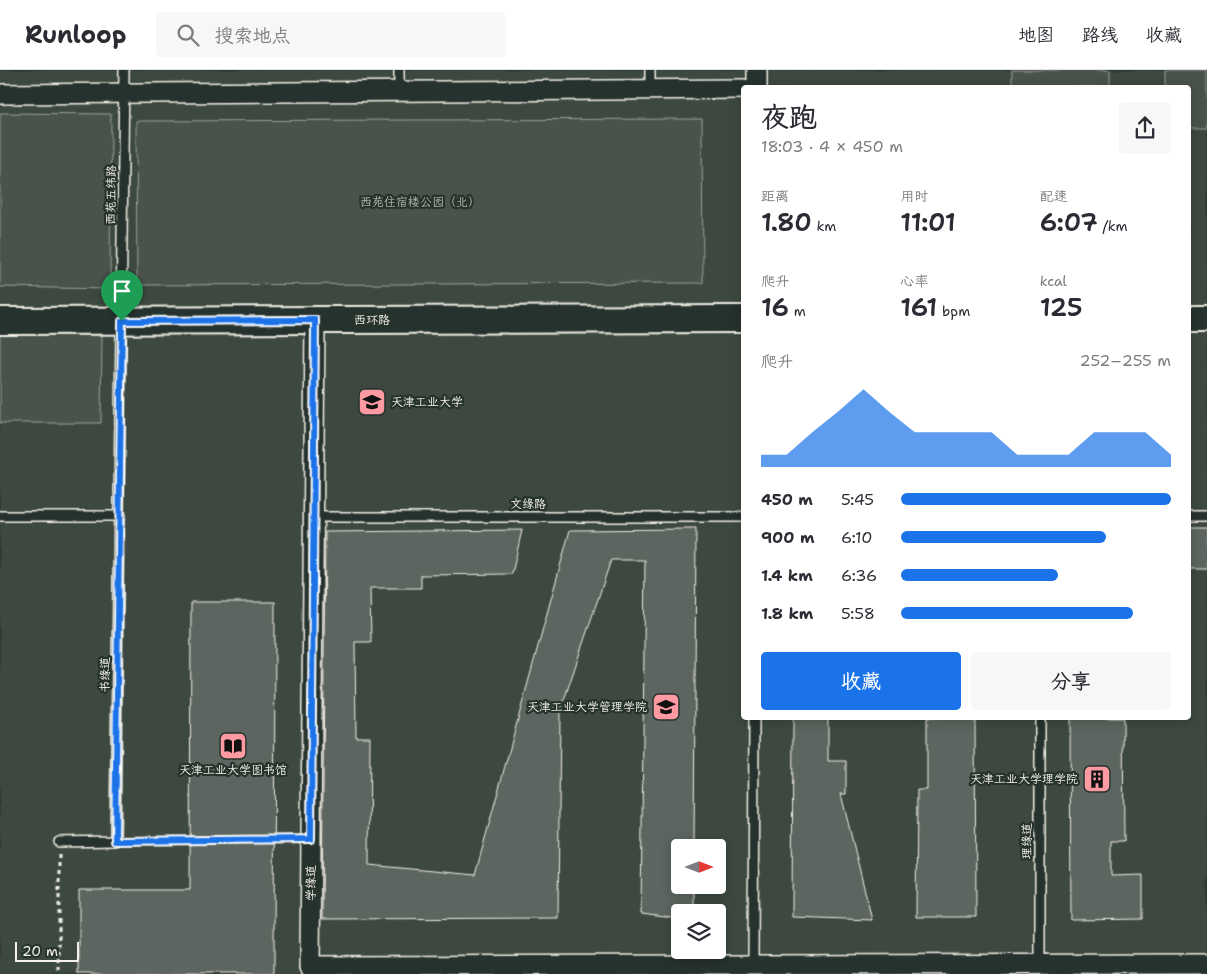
<!DOCTYPE html>
<html lang="zh">
<meta charset="utf-8">
<style>
body{margin:0;font-family:"Shantell Sans","LXGW WenKai TC",sans-serif;background:#f7f7f7;color:#2b2b33;height:100vh;display:flex;flex-direction:column;font-size:19px;white-space:nowrap}
*{box-sizing:border-box;margin:0}
p{font-size:16px;color:#7c7c81}
.icon{flex:none;width:28px;height:28px;fill:none;stroke:currentColor;stroke-width:2;stroke-linecap:round;stroke-linejoin:round}
.map{position:relative;flex:1;overflow:hidden}
.sheet{position:absolute;left:741px;top:15px;width:450px;height:635px;display:flex;flex-direction:column;background:#fff;border-radius:5px;box-shadow:0 2px 12px #0003}
.sheet>*{flex:none}
.needle{width:32px;rotate:90deg}
.fabs{position:absolute;left:671px;top:769px;display:grid;gap:10px}
.fabs a{display:grid;place-items:center;width:55px;height:55px;border-radius:5px;background:#fff;box-shadow:0 2px 12px #0003;font-size:25px}
.scale{position:absolute;left:15px;bottom:12px;width:64px;box-sizing:border-box;padding-left:5px;border:2px solid #f4f1e8;border-top:0;font-size:14px;line-height:18px;white-space:nowrap;color:#f4f1e8;-webkit-text-stroke:4px #26332d;paint-order:stroke}
.pin{position:absolute;display:grid;place-items:center;width:42px;height:42px;color:#fff;margin:-51px -21px;border-radius:50% 50% 50% 0;rotate:-45deg;box-shadow:0 0 5px #0007}
.pin .icon{rotate:45deg}
.round{display:grid;place-items:center;flex:none;width:52px;height:52px;border-radius:5px;background:#f7f7f7}
.overview{display:flex;align-items:center;justify-content:space-between;height:85px;padding:0 20px}
h1{font-size:28px;font-weight:600;line-height:38px}
.metrics{display:grid;grid-template-columns:repeat(3,1fr);gap:8px;height:85px;padding:5px 20px}
.metrics div{display:grid;align-content:center}
.metrics b{font-size:25px;font-weight:600}
.metrics small{font-size:14px;font-weight:400}
.metrics p{font-size:14px}
.chart{height:140px;padding:10px 20px}
.chart p{display:flex;justify-content:space-between}
.chart svg{width:100%;height:90px;margin-top:5px;fill:#1a73e8;opacity:.7}
.button{display:flex;gap:10px;margin-top:auto;padding:10px 20px}
.button a{flex:1;height:58px;border-radius:5px;background:#1a73e8;color:#fff;font-size:20px;font-weight:600;line-height:58px;text-align:center}
.button a+a{background:#f7f7f7;color:#2b2b33}
ul{padding:0 20px;list-style:none;font-size:16px}
li{display:grid;grid-template-columns:80px 60px 1fr;align-items:center;height:38px}
li i{height:12px;border-radius:6px;background:#1a73e8}
header{display:flex;align-items:center;gap:30px;box-sizing:border-box;height:70px;padding:0 25px;background:#fff;border-bottom:1px solid #e1e1e2}
header strong{font-size:24px}
nav{display:flex;gap:28px;margin-inline-start:auto;font-size:18px}
.search{width:350px;height:45px;background:#f7f7f7;display:flex;align-items:center;gap:12px;box-sizing:border-box;padding:0 18px;border-radius:5px;color:#7c7c81;font-size:19px}
.map>svg:first-child{display:block}
.built{fill:#3c4841;fill-rule:evenodd}
.green{fill:#48524c;stroke:#9ea29a}
.building{fill:#5c655e;stroke:#f4f1e8}
.lines{fill:none;stroke-linecap:round;stroke-linejoin:round}
.lane-casing{stroke:#f4f1e8;stroke-width:12}
.street-casing{stroke:#f4f1e8;stroke-width:22}
.secondary-casing{stroke:#f4f1e8;stroke-width:30}
.path{stroke:#f4f1e8;stroke-width:3;stroke-dasharray:4 4;stroke-linecap:butt}
.lane{stroke:#26332d;stroke-width:9}
.street{stroke:#26332d;stroke-width:19}
.secondary{stroke:#26332d;stroke-width:26}
.route-casing{stroke:#fff;stroke-width:10}
.route{stroke:#1a73e8;stroke-width:6}
.labels{text-anchor:middle;dominant-baseline:central;stroke-width:4.5;stroke-linejoin:round;paint-order:stroke}
.street-label{font-size:12px;fill:#f4f1e8;stroke:#26332d}
.park-label{font-size:12px;fill:#b8b9b1;stroke:#26332d}
.poi-label{font-size:12px;fill:#f4f1e8;stroke:#26332d;text-anchor:end}
</style>
<header>
<strong>Runloop</strong>
<div class="search"><svg class="icon" aria-label="search" viewBox="0 0 24 24"><circle cx="10" cy="10" r="6"/><path d="M15 15l6 6"/></svg>搜索地点</div>
<nav><a>地图</a><a>路线</a><a>收藏</a></nav>
</header>
<div class="map">
<svg width="1207" height="904" viewBox="0 0 1207 904">
<rect width="100%" height="100%" fill="#2e3b34"/>
<filter id="ink" filterUnits="userSpaceOnUse"><feTurbulence type="fractalNoise" baseFrequency=".02" numOctaves="2"/><feDisplacementMap in="SourceGraphic" scale="10" xChannelSelector="R" yChannelSelector="G"/><feConvolveMatrix kernelMatrix="1 2 1 2 8 2 1 2 1" color-interpolation-filters="sRGB"/></filter>
<g filter="url(#ink)">
<!-- built -->
<path class="built" d="M0,0H1207V904H0ZM744,18H1189V648H744ZM680,778H718V815H680ZM680,842H718V880H680Z"/>
<!-- green -->
<g class="green">
<rect x="1012" y="0" width="98" height="17"/>
<path d="M1165,0H1207V58H1189V18L1165,17Z"/>
<path d="M0,43L111,44L110,219L0,217Z"/>
<path d="M702,49L703,213L137,215L136,51Z"/>
<path d="M0,264L102,265L101,353H0Z"/>
</g>
<!-- building -->
<g class="building">
<rect x="1189" y="457" width="18" height="42"/>
<path d="M696,459L694,778H680V815H694V842H680V849L641,844L645,490H611L560,642L558,848L322,849L325,462L522,460L512,504L421,505V518H370L371,572H355L356,667H370L369,795L475,805L570,460Z"/>
<path d="M191,532H275L274,904H79V820H190Z"/>
<path d="M793,648H828V691H846V724H841L872,850L792,847Z"/>
<path d="M927,648H975L976,847H916L917,720H927Z"/>
<path d="M1070,648H1123L1124,771H1111V806L1143,805V849L1071,850Z"/>
</g>
<g class="lines">
<!-- lane casing -->
<g class="lane-casing">
<g id="lane">
<path d="M650,19V0"/>
<path d="M399,21V0"/>
<path d="M0,446H120"/>
<path d="M1189,446H1207"/>
<path d="M313,447H744"/>
<path d="M59,772L115,771L124,0"/>
<path d="M1040,894V648"/>
<path d="M753,896L754,648"/>
</g>
</g>
<!-- street casing -->
<g class="street-casing">
<g id="street">
<path d="M757,18V0"/>
<path d="M0,24L744,19"/>
<path d="M315,250L310,896L1207,894"/>
</g>
</g>
<!-- secondary casing -->
<g class="secondary-casing">
<g id="secondary">
<path d="M1189,249H1207"/>
<path d="M0,251L744,249"/>
</g>
</g>
<!-- path -->
<g class="path">
<path d="M128,771L292,769"/>
<path d="M59,785V904"/>
</g>
<!-- lane -->
<use href="#lane" class="lane"/>
<!-- street -->
<use href="#street" class="street"/>
<!-- secondary -->
<use href="#secondary" class="secondary"/>
</g>
</g>
<g class="lines" filter="url(#ink)">
<!-- route casing -->
<g class="route-casing">
<path id="route" d="M315,250L311,769L115,771L122,251Z"/>
</g>
<!-- route -->
<use href="#route" class="route"/>
</g>
<!-- icons -->
<defs>
<g id="university-square" transform="scale(1.4375)"><rect x="-9" y="-9" width="18" height="18" rx="4" fill="#ff9aa2" stroke="#26332d"/><path d="M0-5L7-2L0 1L-7-2ZM-4 1L0 2.5L4 1V4Q0 6-4 4Z" fill="#111"/></g>
<g id="library-square" transform="scale(1.4375)"><rect x="-9" y="-9" width="18" height="18" rx="4" fill="#ff9aa2" stroke="#26332d"/><path d="M-6-4Q-3-5.5-.7-3.5V5Q-3 3-6 4ZM6-4Q3-5.5 .7-3.5V5Q3 3 6 4Z" fill="#111"/></g>
<g id="building-square" transform="scale(1.4375)"><rect x="-9" y="-9" width="18" height="18" rx="4" fill="#ff9aa2" stroke="#26332d"/><path d="M-4-6H4V6H1V3H-1V6H-4ZM-2.5-4.3h1.7v1.8h-1.7ZM.8-4.3h1.7v1.8H.8ZM-2.5-1h1.7V.8h-1.7ZM.8-1h1.7V.8H.8Z" fill="#111"/></g>
</defs>
<g fill-rule="evenodd">
<use href="#university-square" x="372" y="332"/>
<use href="#university-square" x="666" y="637"/>
<use href="#library-square" x="233" y="676"/>
<use href="#building-square" x="1097" y="709"/>
</g>
<g class="labels">
<!-- street labels -->
<g class="street-label">
<text transform="translate(111 125) rotate(-89)">西苑五纬路</text>
<text x="372" y="250">西环路</text>
<text x="528" y="434">文缘路</text>
<text transform="translate(105 605) rotate(-89)">书缘道</text>
<text transform="translate(1027 771) rotate(-90)">理缘道</text>
<text transform="translate(311 813) rotate(-90)">学缘道</text>
</g>
<!-- park labels -->
<g class="park-label">
<text x="420" y="132">西苑住宿楼公园（北）</text>
</g>
<!-- poi labels -->
<g class="poi-label">
<text x="391" y="332" text-anchor="start">天津工业大学</text>
<text x="647" y="637">天津工业大学管理学院</text>
<text x="233" y="700" text-anchor="middle">天津工业大学图书馆</text>
<text x="1078" y="709">天津工业大学理学院</text>
</g>
</g>
</svg>
<div class="fabs">
<a><svg class="needle" viewBox="-14 -14 28 28"><path d="M0-13l5 13h-10z" fill="#e53935"/><path d="M0 13l5-13h-10z" fill="#7c7c81"/></svg></a>
<a><svg class="icon" aria-label="layers" viewBox="0 0 24 24"><path d="M12 4l9 5-9 5-9-5zM3 14l9 5 9-5"/></svg></a>
</div>
<div class="scale">20 m</div>
<div class="pin" style="left:122px;top:251px;background:#1e9e55"><svg class="icon" aria-label="arrive" viewBox="0 0 24 24"><path d="M6 21V4h12l-3 4 3 4H6"/></svg></div>
<section class="sheet">
<div class="overview"><div><h1>夜跑</h1><p>18:03 · 4 × 450 m</p></div><a class="round"><svg class="icon" aria-label="share" viewBox="0 0 24 24"><path d="M12 15V3M7 8l5-5 5 5M5 13v7h14v-7"/></svg></a></div>
<div class="metrics">
<div><p>距离</p><b>1.80<small> km</small></b></div>
<div><p>用时</p><b>11:01</b></div>
<div><p>配速</p><b>6:07<small> /km</small></b></div>
</div>
<div class="metrics">
<div><p>爬升</p><b>16<small> m</small></b></div>
<div><p>心率</p><b>161<small> bpm</small></b></div>
<div><p>kcal</p><b>125</b></div>
</div>
<div class="chart"><p><span>爬升</span>252–255 m</p>
<svg viewBox="0 0 160 44" preserveAspectRatio="none"><path d="M0 44V38L10 38L20 27L30 17L40 6L50 17L60 27L70 27L80 27L90 27L100 38L110 38L120 38L130 27L140 27L150 27L160 38V44z"/></svg>
</div>
<ul>
<li><b>450 m</b>5:45<i style="width:100%"></i></li>
<li><b>900 m</b>6:10<i style="width:76%"></i></li>
<li><b>1.4 km</b>6:36<i style="width:58%"></i></li>
<li><b>1.8 km</b>5:58<i style="width:86%"></i></li>
</ul>
<div class="button"><a>收藏</a><a>分享</a></div>
</section>
</div>
